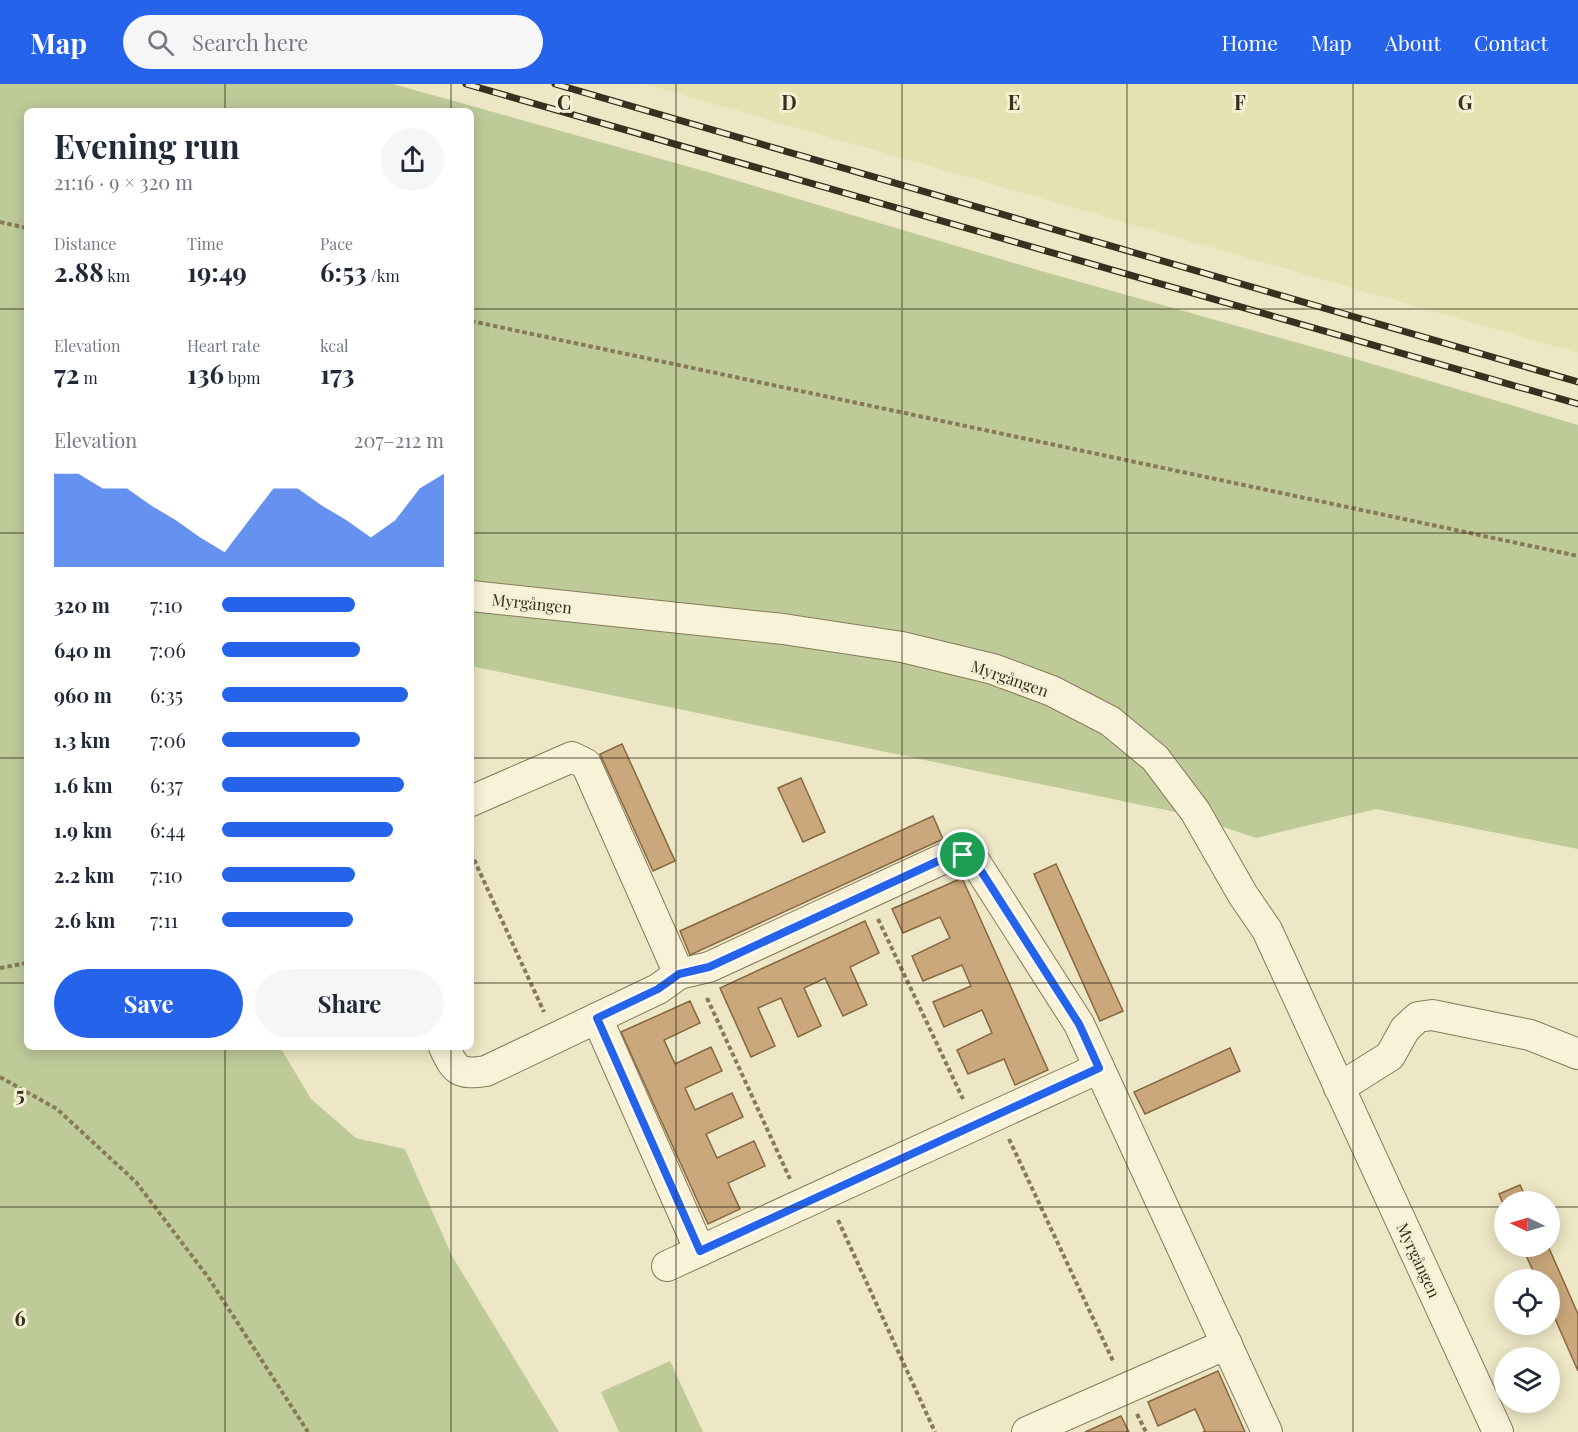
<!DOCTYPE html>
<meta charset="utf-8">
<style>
body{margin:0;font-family:"Playfair Display",serif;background:#f6f6f7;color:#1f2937;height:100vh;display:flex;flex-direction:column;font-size:22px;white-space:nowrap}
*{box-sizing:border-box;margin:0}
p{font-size:20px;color:#747a83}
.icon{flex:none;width:33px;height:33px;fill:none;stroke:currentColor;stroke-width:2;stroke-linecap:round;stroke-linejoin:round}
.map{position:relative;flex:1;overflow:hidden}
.sheet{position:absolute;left:24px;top:24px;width:450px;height:942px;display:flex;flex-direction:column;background:#fff;border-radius:9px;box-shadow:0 3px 15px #0003}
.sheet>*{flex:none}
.needle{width:39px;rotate:275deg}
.buttons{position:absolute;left:1494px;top:1107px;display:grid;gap:12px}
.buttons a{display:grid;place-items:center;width:66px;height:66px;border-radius:50%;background:#fff;box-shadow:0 3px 15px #0003;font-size:30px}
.pin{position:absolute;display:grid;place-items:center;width:51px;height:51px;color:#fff;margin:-26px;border:3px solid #fff;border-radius:50%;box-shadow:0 2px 6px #0007}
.round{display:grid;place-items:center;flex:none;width:63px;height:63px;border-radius:32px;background:#f6f6f7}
.overview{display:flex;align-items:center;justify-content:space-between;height:102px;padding:0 30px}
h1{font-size:33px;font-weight:700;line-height:45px}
.metrics{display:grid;grid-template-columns:repeat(3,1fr);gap:9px;height:102px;padding:6px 30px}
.metrics div{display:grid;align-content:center}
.metrics b{font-size:26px;font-weight:700}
.metrics small{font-size:16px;font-weight:400}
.metrics p{font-size:16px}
.chart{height:168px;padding:12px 30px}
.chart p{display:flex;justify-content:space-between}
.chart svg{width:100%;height:108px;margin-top:6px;fill:#2563eb;opacity:.7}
.cta{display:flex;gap:12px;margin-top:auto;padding:12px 30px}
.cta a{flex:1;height:69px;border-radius:36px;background:#2563eb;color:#fff;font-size:24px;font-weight:700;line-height:69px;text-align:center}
.cta a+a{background:#f6f6f7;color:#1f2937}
ul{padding:0 30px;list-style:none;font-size:20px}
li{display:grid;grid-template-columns:96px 72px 1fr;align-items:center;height:45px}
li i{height:15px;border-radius:8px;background:#2563eb}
header{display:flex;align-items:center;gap:36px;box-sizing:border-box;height:84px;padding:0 30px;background:#2563eb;color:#fff}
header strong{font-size:28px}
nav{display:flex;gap:33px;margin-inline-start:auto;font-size:21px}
.search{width:420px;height:54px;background:#f6f6f7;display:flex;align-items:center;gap:15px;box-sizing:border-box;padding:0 21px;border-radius:33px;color:#747a83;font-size:22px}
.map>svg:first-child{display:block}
.farmland{fill:#e3e2b2}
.green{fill:#becb99}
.building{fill:#cba87b;stroke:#866741;stroke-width:1.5}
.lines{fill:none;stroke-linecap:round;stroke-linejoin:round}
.minor-casing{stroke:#88795b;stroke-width:32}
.path{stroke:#88795b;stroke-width:4;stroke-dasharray:4.5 3;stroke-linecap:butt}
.minor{stroke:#f8f3d8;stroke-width:30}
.rail-casing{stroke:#382f1f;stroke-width:7}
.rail{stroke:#f5f0d4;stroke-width:4.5;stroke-dasharray:14;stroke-linecap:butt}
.route-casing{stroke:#fff;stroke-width:12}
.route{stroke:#2563eb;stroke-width:8}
.grid{fill:none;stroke:#382f1f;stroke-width:1.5;stroke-opacity:0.55}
.labels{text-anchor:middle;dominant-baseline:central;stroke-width:6;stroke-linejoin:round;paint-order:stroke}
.street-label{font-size:16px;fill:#382f1f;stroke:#f5f0d4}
.grid-label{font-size:20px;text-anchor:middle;font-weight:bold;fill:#382f1f;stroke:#f5f0d4;stroke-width:6;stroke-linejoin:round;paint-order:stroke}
</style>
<header>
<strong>Map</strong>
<div class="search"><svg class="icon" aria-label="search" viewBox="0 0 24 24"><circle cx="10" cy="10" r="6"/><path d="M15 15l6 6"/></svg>Search here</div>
<nav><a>Home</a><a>Map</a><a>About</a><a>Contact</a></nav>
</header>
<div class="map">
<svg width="1578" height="1348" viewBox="0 0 1578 1348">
<rect width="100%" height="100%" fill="#ede7c5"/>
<!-- farmland -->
<path class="farmland" d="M645,0H1578V269Z"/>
<!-- green -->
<g class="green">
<path d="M0,0H393L704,87L1041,187L1366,278L1578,341V765L1376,725L1256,754L1185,730L471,582V27H27V963H280L311,1015L356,1054L405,1065L452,1172L559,1348H0Z"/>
<path d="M670,1277L703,1348H619L601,1308Z"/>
</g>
<!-- building -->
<g class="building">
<path d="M622,660L675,777L653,787L600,670Z"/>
<path d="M801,694L825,748L803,758L778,704Z"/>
<path d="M933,732L943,755L690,871L680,847Z"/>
<path d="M1056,780L1123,927L1100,937L1034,790Z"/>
<path d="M962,794L1048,986L1015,1001L1004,975L968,990L957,966L992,949L982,926L944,943L933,918L971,902L962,881L923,897L912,872L950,854L940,833L903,849L892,825Z"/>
<path d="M865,837L879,869L850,883L867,921L843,932L825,894L804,904L821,942L798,953L781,914L758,924L775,962L751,973L720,904Z"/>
<path d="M690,917L700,939L664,956L675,980L711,963L722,987L685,1004L695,1026L732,1009L743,1033L706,1050L717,1074L754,1057L765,1082L728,1099L740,1125L708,1140L621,948Z"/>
<path d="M1230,964L1240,987L1145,1030L1134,1008Z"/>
<path d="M1520,1101L1528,1118H1504V1122L1499,1110Z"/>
<path d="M1522,1162H1548L1578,1230V1287L1550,1223V1196H1537Z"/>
<path d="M1218,1287L1245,1348H1203L1205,1347L1195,1325L1158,1342L1148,1318Z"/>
<path d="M1121,1332L1129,1348H1085Z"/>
</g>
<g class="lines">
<!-- minor casing -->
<g class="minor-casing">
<g id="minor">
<path d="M471,512L783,545L902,563L993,585L1052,607L1110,637L1155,674L1195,727L1243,811L1267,846L1498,1348"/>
<path d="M471,717L572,673L586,680L679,890L709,883L947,773L963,771L976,779L1079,940L1267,1348"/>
<path d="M597,934L700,1167"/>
<path d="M444,963C455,987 459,991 486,987L658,905L679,890"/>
<path d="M1339,1004L1390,972L1405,945L1418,933L1432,931L1530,951L1578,970"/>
<path d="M667,1182L1099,984"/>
<path d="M1027,1348L1227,1260"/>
</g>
</g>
<!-- path -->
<g class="path">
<path d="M0,138L27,144"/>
<path d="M471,237L1578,472"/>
<path d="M471,769L544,928"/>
<path d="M878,835L963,1015"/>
<path d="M0,884L27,879"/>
<path d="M707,914L790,1095"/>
<path d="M0,993L57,1025L136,1098L208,1193L308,1348"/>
<path d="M1009,1055L1114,1279"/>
<path d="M838,1136L935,1348"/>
<path d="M1137,1330L1146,1348"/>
</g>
<!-- minor -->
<use href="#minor" class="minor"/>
<!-- rail casing -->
<g class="rail-casing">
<g id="rail">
<path d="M466,0L1578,320"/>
<path d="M555,0L1578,298"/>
</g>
</g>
<!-- rail -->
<use href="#rail" class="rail"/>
</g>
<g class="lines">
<!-- route casing -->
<g class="route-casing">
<path id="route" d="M963,771L976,779L1079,940L1099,984L700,1167L597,934L658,905L679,890L709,883L947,773Z"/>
</g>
<!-- route -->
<use href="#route" class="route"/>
</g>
<!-- grid -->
<path class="grid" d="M225,0V27M451,0V27M676,0V1348M902,0V1348M1127,0V1348M1353,0V1348M0,225H27M471,225H1578M0,449H27M471,449H1578M0,674H27M471,674H1578M0,899H27M471,899H1578M225,963V1348M451,963V1348M0,1123H1504M1550,1123H1578"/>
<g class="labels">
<!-- street labels -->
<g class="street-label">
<text transform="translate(532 519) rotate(6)">Myrgången</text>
<text transform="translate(1010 594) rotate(19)">Myrgången</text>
<text transform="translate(1419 1176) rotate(65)">Myrgången</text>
</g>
</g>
<g class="grid-label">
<text x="564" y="26">C</text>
<text x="789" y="26">D</text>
<text x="1014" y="26">E</text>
<text x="1240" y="26">F</text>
<text x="1465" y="26">G</text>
<text x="20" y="1018">5</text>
<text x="20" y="1242">6</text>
</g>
</svg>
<div class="buttons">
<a><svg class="needle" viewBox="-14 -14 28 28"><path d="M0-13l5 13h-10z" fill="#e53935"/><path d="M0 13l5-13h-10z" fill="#747a83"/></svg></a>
<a><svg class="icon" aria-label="locate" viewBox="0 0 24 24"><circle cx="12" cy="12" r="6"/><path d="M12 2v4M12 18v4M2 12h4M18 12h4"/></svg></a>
<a><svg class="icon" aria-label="layers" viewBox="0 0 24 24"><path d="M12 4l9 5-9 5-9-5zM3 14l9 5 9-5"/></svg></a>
</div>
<div class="pin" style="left:963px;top:771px;background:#1e9e55"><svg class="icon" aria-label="arrive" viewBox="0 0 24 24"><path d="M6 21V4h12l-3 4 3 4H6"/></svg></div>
<section class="sheet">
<div class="overview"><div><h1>Evening run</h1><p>21:16 · 9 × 320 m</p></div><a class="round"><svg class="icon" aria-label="share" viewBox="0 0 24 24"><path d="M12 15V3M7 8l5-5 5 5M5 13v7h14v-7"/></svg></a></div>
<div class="metrics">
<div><p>Distance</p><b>2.88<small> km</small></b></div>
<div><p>Time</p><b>19:49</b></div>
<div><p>Pace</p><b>6:53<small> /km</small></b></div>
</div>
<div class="metrics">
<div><p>Elevation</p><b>72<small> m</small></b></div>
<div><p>Heart rate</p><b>136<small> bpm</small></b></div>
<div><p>kcal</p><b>173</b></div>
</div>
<div class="chart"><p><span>Elevation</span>207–212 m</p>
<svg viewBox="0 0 160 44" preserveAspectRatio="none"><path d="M0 44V6L10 6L20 12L30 12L40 19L50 25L60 32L70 38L80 25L90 12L100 12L110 19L120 25L130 32L140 25L150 12L160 6V44z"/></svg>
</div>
<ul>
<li><b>320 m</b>7:10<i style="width:60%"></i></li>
<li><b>640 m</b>7:06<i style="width:62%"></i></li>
<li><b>960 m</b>6:35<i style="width:84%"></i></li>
<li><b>1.3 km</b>7:06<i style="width:62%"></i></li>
<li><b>1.6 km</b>6:37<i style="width:82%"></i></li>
<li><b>1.9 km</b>6:44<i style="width:77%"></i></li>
<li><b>2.2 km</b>7:10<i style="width:60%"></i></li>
<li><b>2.6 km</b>7:11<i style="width:59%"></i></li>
</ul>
<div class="cta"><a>Save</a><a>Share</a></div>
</section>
</div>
